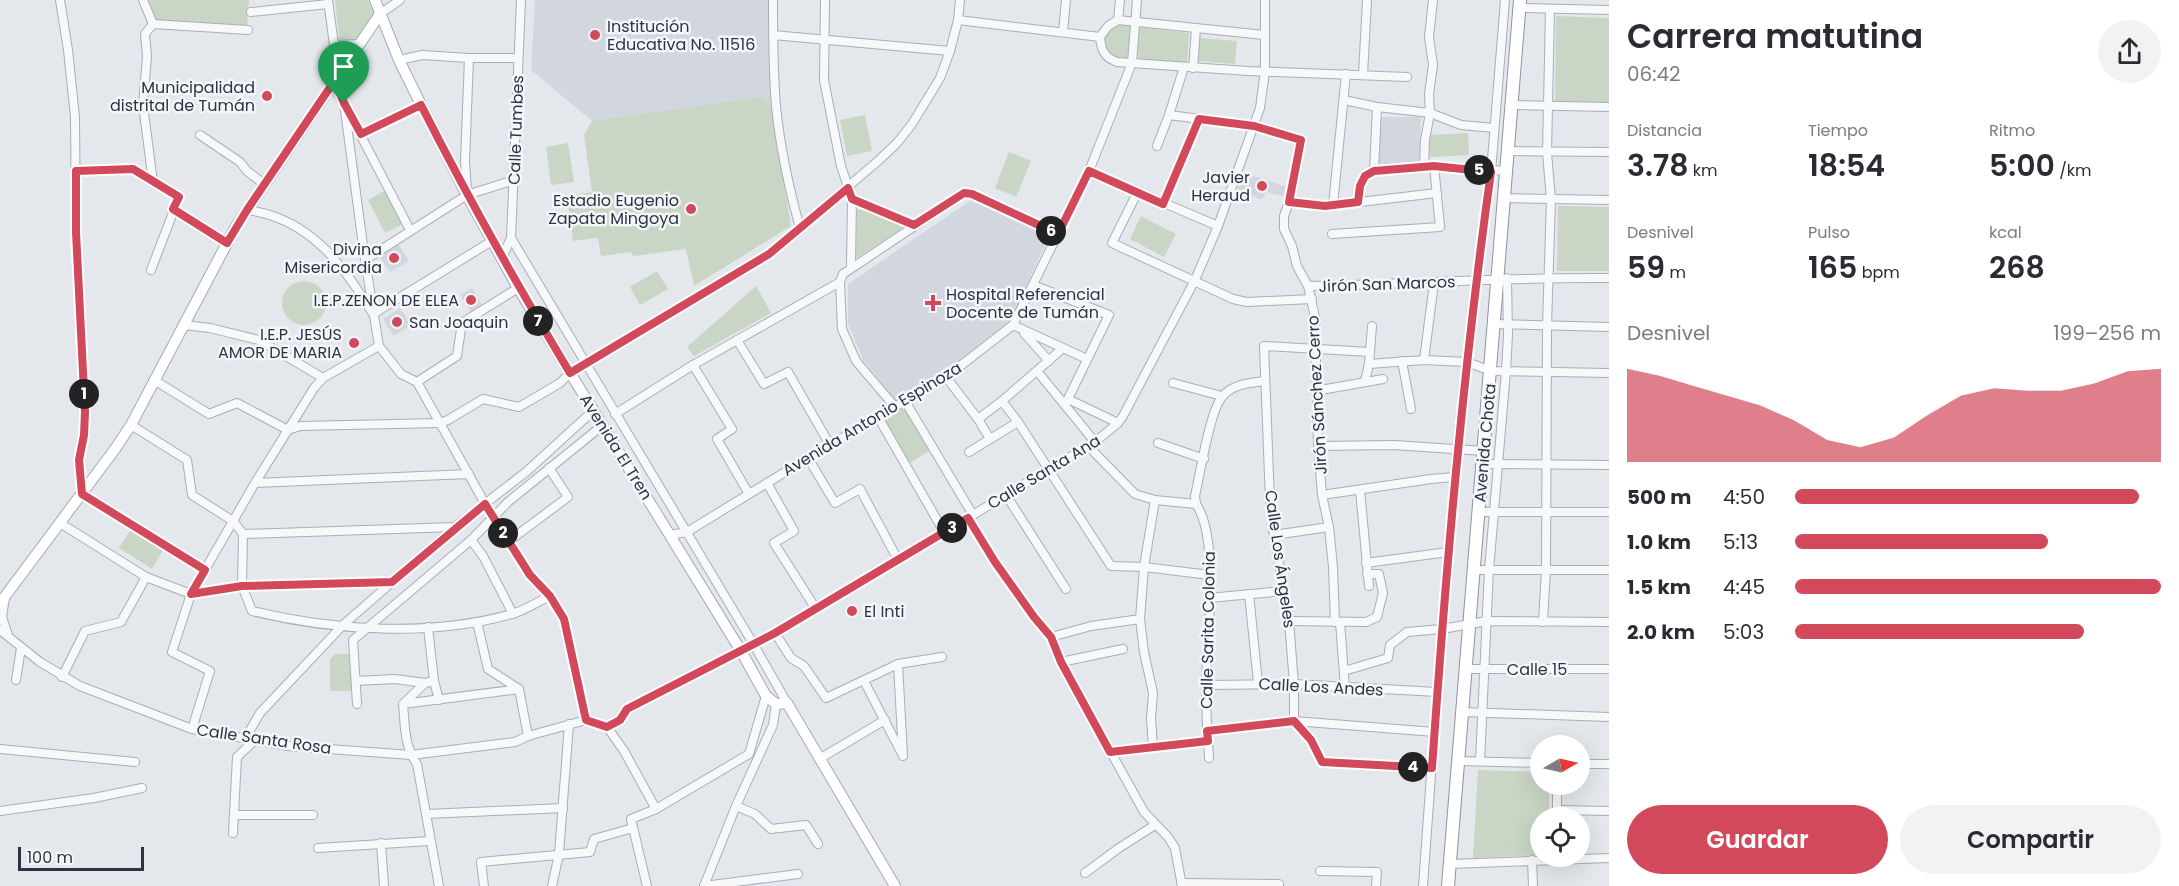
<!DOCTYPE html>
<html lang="es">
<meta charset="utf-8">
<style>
body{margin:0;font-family:Poppins,sans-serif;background:#f2f2f3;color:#2b2b33;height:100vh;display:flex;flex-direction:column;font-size:22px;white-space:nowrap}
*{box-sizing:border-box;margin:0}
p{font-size:20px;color:#7c7c81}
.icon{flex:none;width:33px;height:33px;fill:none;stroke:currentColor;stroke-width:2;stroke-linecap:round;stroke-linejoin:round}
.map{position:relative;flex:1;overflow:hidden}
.sheet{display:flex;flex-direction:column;background:#fff;width:570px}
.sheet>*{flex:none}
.needle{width:39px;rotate:81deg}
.tools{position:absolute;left:1530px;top:735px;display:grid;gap:12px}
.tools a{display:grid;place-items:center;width:60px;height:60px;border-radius:50%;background:#fff;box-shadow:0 6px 24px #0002;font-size:30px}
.scale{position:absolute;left:18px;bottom:15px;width:126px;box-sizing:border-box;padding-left:6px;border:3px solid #2b3445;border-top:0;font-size:16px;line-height:21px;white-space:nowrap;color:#2b3445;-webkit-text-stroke:4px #f4f6f9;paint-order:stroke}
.pin{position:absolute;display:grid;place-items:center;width:51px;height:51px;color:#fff;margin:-62px -26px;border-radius:50% 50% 50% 0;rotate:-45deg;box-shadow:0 0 6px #0007}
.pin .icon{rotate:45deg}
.km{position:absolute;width:30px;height:30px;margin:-15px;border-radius:50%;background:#222;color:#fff;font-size:16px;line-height:30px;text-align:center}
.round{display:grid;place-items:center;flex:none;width:63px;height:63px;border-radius:32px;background:#f2f2f3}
.overview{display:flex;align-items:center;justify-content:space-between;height:102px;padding:0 18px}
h1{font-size:33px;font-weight:600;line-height:45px}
.figures{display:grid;grid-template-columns:repeat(3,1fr);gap:9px;height:102px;padding:6px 18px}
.figures div{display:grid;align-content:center}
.figures b{font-size:30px;font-weight:600}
.figures small{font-size:16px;font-weight:400}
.figures p{font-size:16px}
.chart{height:168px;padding:12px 18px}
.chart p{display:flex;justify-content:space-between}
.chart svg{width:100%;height:108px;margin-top:6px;fill:#d1495b;opacity:.7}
.action{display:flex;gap:12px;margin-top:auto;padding:12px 18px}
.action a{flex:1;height:69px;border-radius:36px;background:#d1495b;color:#fff;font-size:24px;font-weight:600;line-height:69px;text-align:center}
.action a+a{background:#f2f2f3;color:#2b2b33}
ul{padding:0 18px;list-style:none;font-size:20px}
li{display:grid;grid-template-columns:96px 72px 1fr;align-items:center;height:45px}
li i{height:15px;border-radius:8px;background:#d1495b}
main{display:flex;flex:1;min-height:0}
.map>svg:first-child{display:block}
.built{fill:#d2d6de}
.green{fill:#c9d6c5}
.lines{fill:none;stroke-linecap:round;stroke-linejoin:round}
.minor-casing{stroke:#a9aeb7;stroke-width:10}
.major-casing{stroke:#a3abb8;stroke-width:12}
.highway-casing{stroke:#8b94a3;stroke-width:14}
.minor{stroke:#f7f8fa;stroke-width:8}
.major{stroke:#fff;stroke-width:10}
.highway{stroke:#fff;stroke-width:12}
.route-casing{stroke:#fff;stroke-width:12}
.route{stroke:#d1495b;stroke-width:8}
.poi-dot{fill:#d1495b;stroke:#f4f6f9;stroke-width:2}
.labels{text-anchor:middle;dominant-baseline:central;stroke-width:5;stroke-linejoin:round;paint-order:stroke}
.poi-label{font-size:16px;fill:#2b3445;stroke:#f4f6f9;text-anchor:end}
.street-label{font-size:16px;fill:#2b3445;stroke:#f4f6f9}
</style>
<main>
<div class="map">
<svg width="1609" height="886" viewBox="0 0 1609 886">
<rect width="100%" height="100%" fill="#e4e7ec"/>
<!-- built -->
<g class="built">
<path d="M535,0H769L772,107L760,97L592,121L531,70Z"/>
<path d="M1378,117H1421L1419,164L1378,167Z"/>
<path d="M1244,173L1287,187L1283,196L1266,192L1262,200L1238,189Z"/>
<path d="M971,200L1049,237L1009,322L951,368L895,400L863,360L848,323V284Z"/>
<path d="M398,244L409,261L390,272L379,256Z"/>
<path d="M472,288L482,305L471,312L460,295Z"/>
<path d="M400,308L411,325L394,336L383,319Z"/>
</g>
<!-- green -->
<g class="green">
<path d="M148,0H249L247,26L156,20Z"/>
<path d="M335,0H368L374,14L357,38L339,39Z"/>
<path d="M1556,16L1609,18V103L1555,102Z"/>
<path d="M1116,25L1130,26L1128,59L1116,58L1106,50C1103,37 1104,33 1116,25Z"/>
<path d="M1139,27L1189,33L1187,63L1137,60Z"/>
<path d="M1200,38L1237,41L1235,64L1198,61Z"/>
<path d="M760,97L772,107L791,226L694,286L686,249L633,256L631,252L601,256L598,238L573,241L567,196L592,192L584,135L592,121Z"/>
<path d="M865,115L872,151L847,156L840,120Z"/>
<path d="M1468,133L1469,155L1430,157L1429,135Z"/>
<path d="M568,143L574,182L551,185L546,147Z"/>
<path d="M1009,152L1031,161L1016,197L995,188Z"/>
<path d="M386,190L403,224L385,233L368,200Z"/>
<path d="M1558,206L1609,207V271H1557Z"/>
<path d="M862,208L904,227L857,258L856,256L857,210Z"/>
<path d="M1141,216L1176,234L1164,257L1130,239Z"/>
<path d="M657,271L668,289L640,305L630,287Z"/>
<circle cx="304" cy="303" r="22"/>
<path d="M756,286L771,313L694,356L687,347Z"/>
<path d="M903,406L929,451L910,463L882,417Z"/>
<path d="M131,529L163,550L152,569L119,548Z"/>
<path d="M335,654H351V691H330V659Z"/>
<path d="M1478,770L1540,772V784L1549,785V817L1540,818V855L1473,858Z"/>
</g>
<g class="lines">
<!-- minor casing -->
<g class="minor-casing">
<g id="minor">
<path d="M60,0L68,50L75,117L76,232L85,412L84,435L79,460L82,494L205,570"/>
<path d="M143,0L153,24"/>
<path d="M328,0L334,45L359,44"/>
<path d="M773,0C773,35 773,71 776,106C780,147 789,188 800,228"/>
<path d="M825,0L824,80L841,166L852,199L851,267"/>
<path d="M1519,8L1609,10"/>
<path d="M251,12L328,4"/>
<path d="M380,14L400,0"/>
<path d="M958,20L1100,37L1108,26L1118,20L1264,35"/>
<path d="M1118,20L1120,0"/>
<path d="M153,24L248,30"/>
<path d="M1063,32L1066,0"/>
<path d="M773,35L950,51"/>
<path d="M1100,37C1101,50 1104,57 1117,62L1248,71L1407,77"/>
<path d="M399,60L422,55L469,58H518"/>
<path d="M1193,68L1196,29"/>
<path d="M1363,75L1367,0"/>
<path d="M335,80L344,103L365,260L379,346L401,374L417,382L493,518L530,575L550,596L564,619L586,720"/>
<path d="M1344,100L1377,107L1430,113L1461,125L1494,128"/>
<path d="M1512,105L1609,107"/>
<path d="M347,109L410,230"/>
<path d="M1169,115L1254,126L1301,140L1289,202L1284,216V229L1292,246L1297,266L1308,286L1315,317L1318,446L1322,495L1329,527L1333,567L1335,622"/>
<path d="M361,134L421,105"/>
<path d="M200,135L240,162L247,171L264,184"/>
<path d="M1157,146L1169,115L1184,67"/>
<path d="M1507,151L1609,152"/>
<path d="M1424,166L1425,140L1430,113L1429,94L1433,65L1429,37L1433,0"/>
<path d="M76,171L133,169L179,197L151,270"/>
<path d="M1089,171L1218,226"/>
<path d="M1374,171L1377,107"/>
<path d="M153,182L143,105L147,56L145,34L153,24"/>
<path d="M467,192L465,161L469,58"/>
<path d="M1137,193L1112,243L1233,299L1247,302L1312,299"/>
<path d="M1503,198L1609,200"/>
<path d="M852,199L914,225"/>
<path d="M1289,202L1325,206L1437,193"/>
<path d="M1358,202C1360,188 1360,178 1374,171L1434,166L1505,171"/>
<path d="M1163,204L1199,119"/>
<path d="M1333,205L1346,74"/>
<path d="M173,209L227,243"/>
<path d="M247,210C309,218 343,264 373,314L492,241"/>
<path d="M1332,234L1440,227L1434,166"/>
<path d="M511,238L754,645L787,703"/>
<path d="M502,258L511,238L521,0"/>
<path d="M365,260L467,195L514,180"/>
<path d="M1033,285L1109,315L1065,405"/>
<path d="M1308,286C1409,284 1509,277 1609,278"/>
<path d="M1494,324L1609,327"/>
<path d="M183,325L210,328L259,340L323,378"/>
<path d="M1013,325L1087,359"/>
<path d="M1024,333L1049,361"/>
<path d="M737,340L764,384L788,372L830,445"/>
<path d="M1370,352L1264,346L1270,501L1274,535L1289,621L1294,684V721L1311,739L1322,762L1432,768"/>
<path d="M1424,360L1434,283"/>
<path d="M1402,361L1411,409"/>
<path d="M1369,364L1424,360L1467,362L1491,371L1609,373"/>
<path d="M693,365L732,429L717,439L749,494"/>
<path d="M1037,371L1095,442"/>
<path d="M946,377L978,419L990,439"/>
<path d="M154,380L209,414L237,403L288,430L300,426L440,423L448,420L483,399L519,407L560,383L570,373L586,363L769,254L878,161L897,143L912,124L940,78L950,51L958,20L960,0"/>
<path d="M1365,381L1369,364L1372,326"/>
<path d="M417,382L457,356L462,323L518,288"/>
<path d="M1173,383L1222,396"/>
<path d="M1315,391L1383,379"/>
<path d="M1068,399L1118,423"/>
<path d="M905,401L973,515"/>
<path d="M1002,401L1018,422L1111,566L1144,567L1210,575"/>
<path d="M895,407L856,361L842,329L840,282L843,274L964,193L972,194L1058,234"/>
<path d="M615,414L693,365L840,282"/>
<path d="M878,417L944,532"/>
<path d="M978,419L1002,401L1063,348"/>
<path d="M131,425L187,460L192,495L233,521L243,534L455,527"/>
<path d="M1158,443L1204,459"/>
<path d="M1088,446L1135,494L1155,500L1196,504"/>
<path d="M1318,446L1394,445L1484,451"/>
<path d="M969,452L1018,422"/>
<path d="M808,458L835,503L860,489L898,560"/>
<path d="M1482,464L1609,465"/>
<path d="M255,483L469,474"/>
<path d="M767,483L794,531L774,543L816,609"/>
<path d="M1360,490L1369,586"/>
<path d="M1006,495L1066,589"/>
<path d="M1322,495L1431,479L1454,477"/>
<path d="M1196,504C1220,538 1207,640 1206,683C1206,708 1207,733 1209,758"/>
<path d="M1196,504L1195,496C1200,474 1210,411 1222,397C1232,384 1250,383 1265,381"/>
<path d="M1479,512H1609"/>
<path d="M968,518L995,562L1034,617L1051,637L1061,662L1144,812L1168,837L1175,848L1182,886"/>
<path d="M60,523L146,577L191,594L242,586L392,582"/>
<path d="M243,534L242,586L252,611C334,631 430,637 512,614C526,610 537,602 550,596"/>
<path d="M670,535L687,532L808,458L946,377L1013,325L1089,171L1132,63L1137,0"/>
<path d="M1274,535L1329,527"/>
<path d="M471,540L483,556L513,614"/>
<path d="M509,541L568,497L549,468"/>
<path d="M1366,563L1448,552"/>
<path d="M1475,570H1609"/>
<path d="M1249,594L1258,683"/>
<path d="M5,598L2,617L8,635"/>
<path d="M1209,598L1284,591"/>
<path d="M1289,621L1366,622L1377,617L1383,593L1379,574H1367"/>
<path d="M477,622L488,669L519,689L528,736"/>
<path d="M1340,622L1345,688"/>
<path d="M1543,622L1546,570L1547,326L1551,199L1547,153L1550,9"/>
<path d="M428,627L434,681L439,700"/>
<path d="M0,630L40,662L80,686L192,729L288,746L411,755L515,742L528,736L586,720L607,727L624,751L656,809"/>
<path d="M775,633L791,658L804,666L826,698L898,664L942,657"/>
<path d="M1051,637L1091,626L1140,619"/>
<path d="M1061,662L1123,649"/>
<path d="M898,664L903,756"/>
<path d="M1466,669H1609"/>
<path d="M1344,671L1388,658L1390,645L1407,632L1442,629L1487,621L1609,622"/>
<path d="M62,677L85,631L121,622L146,577"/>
<path d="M16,680L21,648"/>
<path d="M356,681L395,679L425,683"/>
<path d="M434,681L425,683L403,704C405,725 404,746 417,764L439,886"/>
<path d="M864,681L901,752"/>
<path d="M1206,685L1294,684L1437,692"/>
<path d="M357,704L353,640L471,540L508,502L603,425"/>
<path d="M403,704L519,689"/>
<path d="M1463,712L1609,717"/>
<path d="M607,727L620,720L627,709L775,633L1095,442L1118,423L1123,416L1195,280L1218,226L1260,108L1265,71V0"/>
<path d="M192,729L210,671L172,652L191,594L255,483L314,388L323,378L379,346"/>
<path d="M1207,731L1294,721L1435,732"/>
<path d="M245,739L260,713L343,625L455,527L526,472L593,411"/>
<path d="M1153,747L1151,718L1153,693L1144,652L1140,619L1144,567L1155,500"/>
<path d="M0,749L135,762"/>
<path d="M1110,752L1208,741"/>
<path d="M819,759L885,720"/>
<path d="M1458,761L1540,763"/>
<path d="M1480,761L1489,570L1506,371L1508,335L1507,278"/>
<path d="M1580,764H1609"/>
<path d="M736,806L755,814L771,829L806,825L818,844"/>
<path d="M1557,810L1609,811"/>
<path d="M0,811L94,798L142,788"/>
<path d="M427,814L563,808"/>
<path d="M234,815H313"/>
<path d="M1557,818V784"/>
<path d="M233,833L237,757L255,740"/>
<path d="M381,843L384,886"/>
<path d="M318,848L430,841"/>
<path d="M1532,860L1533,886"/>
<path d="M1450,864L1609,858"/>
<path d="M1320,871L1377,872L1376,886"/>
<path d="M1085,873L1119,848L1155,825"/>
<path d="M1182,883L1279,884V886"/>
<path d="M484,886L481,862L590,852L594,839L633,828"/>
<path d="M552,886L559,854L569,724"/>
<path d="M647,886L631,819L656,809L749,754L766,696"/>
<path d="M704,886L736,806L773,725L776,704"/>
<path d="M704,886L798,874"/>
<path d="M1423,886L1437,692L1457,449L1476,281L1491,172L1505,0"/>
</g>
</g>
<!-- major casing -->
<g class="major-casing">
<g id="major">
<path d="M375,0L399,60L421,105L467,195L518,288L741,651L766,696L776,704L787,703L895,886"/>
<path d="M0,603L115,449L131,425L235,228L380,14"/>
</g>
</g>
<!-- highway casing -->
<g class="highway-casing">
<path id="highway" d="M1448,886L1520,0"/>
</g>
<!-- minor -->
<use href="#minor" class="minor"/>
<!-- major -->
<use href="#major" class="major"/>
<!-- highway -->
<use href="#highway" class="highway"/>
</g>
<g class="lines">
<!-- route casing -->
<g class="route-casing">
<path id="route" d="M335,80L344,103L361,134L421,105C467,196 517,285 570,373L769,254L848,188L852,199L914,225L964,193L972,194L1058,234L1089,171L1163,204L1199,119L1254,126L1301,140L1289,202L1325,206L1358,202L1360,186L1365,176L1374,171L1434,166L1491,172C1463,370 1446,568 1432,768L1322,762L1311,740L1294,721L1207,731L1208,741L1110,752L1061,662L1051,637L1034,617L995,562L968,518L775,633L627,709L620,720L607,727L586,720L564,619L550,596L530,575L485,504L392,582L242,586L191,594L205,570L82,494L79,460L84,435L85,412L76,232V171L133,169L179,197L173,209L227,243L247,210Z"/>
</g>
<!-- route -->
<use href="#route" class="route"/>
</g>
<!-- markers -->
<g class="poi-dot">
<circle cx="595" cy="35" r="6"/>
<circle cx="267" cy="96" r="6"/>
<circle cx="1262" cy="186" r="6"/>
<circle cx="691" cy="209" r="6"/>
<circle cx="394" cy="258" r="6"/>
<circle cx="471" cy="300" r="6"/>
<path d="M930 294h6v6h6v6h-6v6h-6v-6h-6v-6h6z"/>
<circle cx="397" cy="322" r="6"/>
<circle cx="354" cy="343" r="6"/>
<circle cx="852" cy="611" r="6"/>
</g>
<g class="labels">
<!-- poi labels -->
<g class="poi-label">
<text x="607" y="26" text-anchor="start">Institución<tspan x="607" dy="18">Educativa No. 11516</tspan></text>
<text x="255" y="87">Municipalidad<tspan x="255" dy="18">distrital de Tumán</tspan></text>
<text x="1250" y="177">Javier<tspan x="1250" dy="18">Heraud</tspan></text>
<text x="679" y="200">Estadio Eugenio<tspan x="679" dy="18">Zapata Mingoya</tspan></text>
<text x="382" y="249">Divina<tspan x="382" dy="18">Misericordia</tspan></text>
<text x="946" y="294" text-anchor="start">Hospital Referencial<tspan x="946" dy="18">Docente de Tumán</tspan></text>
<text x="459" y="300">I.E.P.ZENON DE ELEA</text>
<text x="409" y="322" text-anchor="start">San Joaquin</text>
<text x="342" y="334">I.E.P. JESÚS<tspan x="342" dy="18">AMOR DE MARIA</tspan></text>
<text x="864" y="611" text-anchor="start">El Inti</text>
</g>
<!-- street labels -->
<g class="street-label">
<text transform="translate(516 130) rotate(-88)">Calle Tumbes</text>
<text transform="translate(1387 284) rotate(-2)">Jirón San Marcos</text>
<text transform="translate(1317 395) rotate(-93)">Jirón Sánchez Cerro</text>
<text transform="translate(872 419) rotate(-31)">Avenida Antonio Espinoza</text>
<text transform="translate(1485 443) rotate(-85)">Avenida Chota</text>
<text transform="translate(616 447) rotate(58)">Avenida El Tren</text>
<text transform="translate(1044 472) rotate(-31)">Calle Santa Ana</text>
<text transform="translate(1280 559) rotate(82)">Calle Los Ángeles</text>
<text transform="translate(1208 630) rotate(-89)">Calle Sarita Colonia</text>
<text x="1537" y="669">Calle 15</text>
<text transform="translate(1321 687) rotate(3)">Calle Los Andes</text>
<text transform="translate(264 739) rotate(8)">Calle Santa Rosa</text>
</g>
</g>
</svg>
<div class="tools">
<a><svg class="needle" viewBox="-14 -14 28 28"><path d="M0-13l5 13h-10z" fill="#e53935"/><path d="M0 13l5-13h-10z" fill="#7c7c81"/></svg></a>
<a><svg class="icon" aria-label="locate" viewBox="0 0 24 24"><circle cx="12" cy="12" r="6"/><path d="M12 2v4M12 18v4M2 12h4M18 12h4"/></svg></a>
</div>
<div class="scale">100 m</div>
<div class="pin" style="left:344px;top:103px;background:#1e9e55"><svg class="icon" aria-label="arrive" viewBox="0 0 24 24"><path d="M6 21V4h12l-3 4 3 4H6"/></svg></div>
<b class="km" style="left:84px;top:394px">1</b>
<b class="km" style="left:503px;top:533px">2</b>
<b class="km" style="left:952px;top:528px">3</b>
<b class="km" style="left:1413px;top:767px">4</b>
<b class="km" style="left:1479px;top:170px">5</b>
<b class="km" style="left:1051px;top:231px">6</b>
<b class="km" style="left:538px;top:321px">7</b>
</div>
<section class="sheet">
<div class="overview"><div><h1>Carrera matutina</h1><p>06:42</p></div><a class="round"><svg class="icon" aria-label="share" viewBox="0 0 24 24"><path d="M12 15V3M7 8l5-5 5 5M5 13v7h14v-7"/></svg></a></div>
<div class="figures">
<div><p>Distancia</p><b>3.78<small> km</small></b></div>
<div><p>Tiempo</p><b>18:54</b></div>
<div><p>Ritmo</p><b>5:00<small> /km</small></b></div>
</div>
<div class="figures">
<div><p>Desnivel</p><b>59<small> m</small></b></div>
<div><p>Pulso</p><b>165<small> bpm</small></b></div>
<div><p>kcal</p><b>268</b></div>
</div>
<div class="chart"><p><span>Desnivel</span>199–256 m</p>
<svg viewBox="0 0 160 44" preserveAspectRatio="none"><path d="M0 44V6L10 9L20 13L30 17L40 21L50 27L60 35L70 38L80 34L90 25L100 17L110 14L120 15L130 15L140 12L150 7L160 6V44z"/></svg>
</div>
<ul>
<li><b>500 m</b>4:50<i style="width:94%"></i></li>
<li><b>1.0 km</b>5:13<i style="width:69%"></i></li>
<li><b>1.5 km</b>4:45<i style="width:100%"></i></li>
<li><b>2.0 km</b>5:03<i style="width:79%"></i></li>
</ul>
<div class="action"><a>Guardar</a><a>Compartir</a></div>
</section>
</main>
